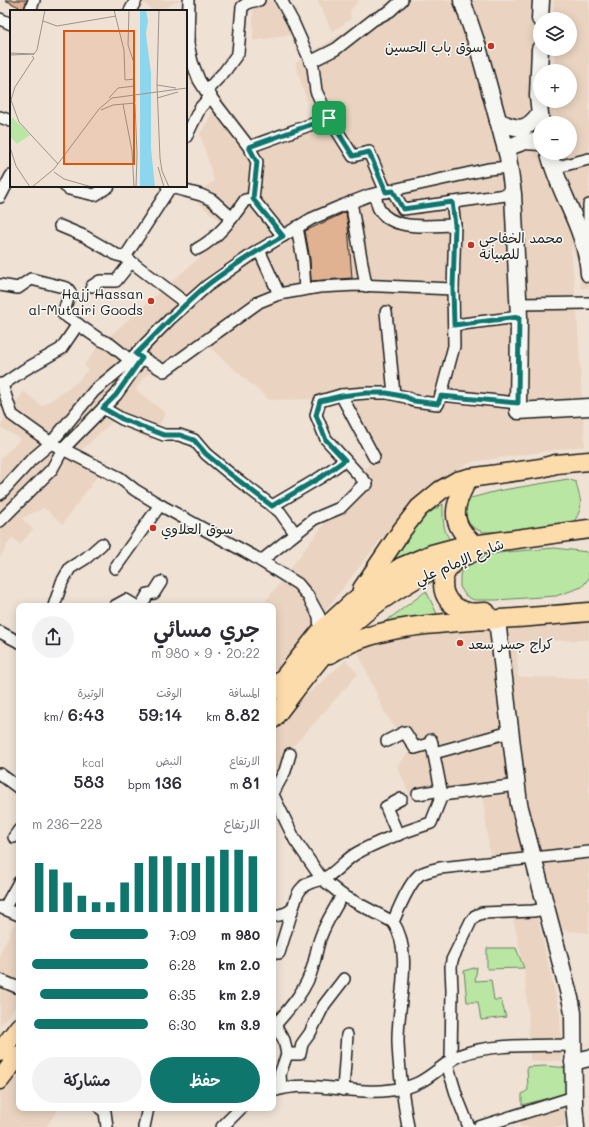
<!DOCTYPE html>
<html lang="ar">
<meta charset="utf-8">
<style>
body{margin:0;font-family:Mali,"Playpen Sans Arabic",sans-serif;background:#f2f2f3;color:#2b2b33;direction:rtl;height:100vh;display:flex;flex-direction:column;font-size:15px;white-space:nowrap}
*{box-sizing:border-box;margin:0}
p{font-size:13px;color:#7c7c81}
.icon{flex:none;width:22px;height:22px;fill:none;stroke:currentColor;stroke-width:2;stroke-linecap:round;stroke-linejoin:round}
.map{position:relative;flex:1;overflow:hidden;direction:ltr}
.details{position:absolute;left:16px;top:603px;width:260px;height:508px;display:flex;flex-direction:column;background:#fff;border-radius:8px;box-shadow:0 2px 10px #0003;direction:rtl}
.details>*{flex:none}
.controls{position:absolute;left:533px;top:12px;display:grid;gap:8px}
.controls a{display:grid;place-items:center;width:44px;height:44px;border-radius:50%;background:#fff;box-shadow:0 2px 10px #0003;font-size:20px}
.pin{position:absolute;display:grid;place-items:center;width:34px;height:34px;color:#fff;margin:-17px;border-radius:8px;box-shadow:0 2px 6px #0006}
.round{display:grid;place-items:center;flex:none;width:42px;height:42px;border-radius:21px;background:#f2f2f3}
.headline{display:flex;align-items:center;justify-content:space-between;height:68px;padding:0 16px}
h1{font-size:22px;font-weight:600;line-height:30px}
.figures{display:grid;grid-template-columns:repeat(3,1fr);gap:6px;height:68px;padding:4px 16px}
.figures div{display:grid;align-content:center}
.figures b{font-size:17px;font-weight:600}
.figures small{font-size:11px;font-weight:400}
.figures p{font-size:11px}
.chart{height:112px;padding:8px 16px}
.chart p{display:flex;justify-content:space-between}
.chart svg{width:100%;height:72px;margin-top:4px;stroke:#0f766e;stroke-width:6}
.primary-button{display:flex;gap:8px;margin-top:auto;padding:8px 16px}
.primary-button a{flex:1;height:46px;border-radius:24px;background:#0f766e;color:#fff;font-size:16px;font-weight:600;line-height:46px;text-align:center}
.primary-button a+a{background:#f2f2f3;color:#2b2b33}
ul{padding:0 16px;list-style:none;font-size:13px}
li{display:grid;grid-template-columns:64px 48px 1fr;align-items:center;height:30px}
li i{height:10px;border-radius:5px;background:#0f766e}
.map>svg:first-child{display:block}
.built{fill:#ead4c1;fill-rule:evenodd}
.green{fill:#b9e6a3;stroke:#6a8160}
.building{fill:#e0b291;stroke:#1c1c1c}
.lines{fill:none;stroke-linecap:round;stroke-linejoin:round}
.street-casing{stroke:#1c1c1c;stroke-width:14}
.secondary-casing{stroke:#1c1c1c;stroke-width:19}
.primary-casing{stroke:#1c1c1c;stroke-width:21}
.street{stroke:#f6f6f2;stroke-width:11}
.secondary{stroke:#f6f6f2;stroke-width:16}
.primary{stroke:#fddcac;stroke-width:18}
.route-casing{stroke:#fff;stroke-width:8}
.route{stroke:#0f766e;stroke-width:5}
.poi-dot{fill:#c8321e;stroke:#f6f6f2;stroke-width:1.5}
.labels{text-anchor:middle;dominant-baseline:central;stroke-width:3;stroke-linejoin:round;paint-order:stroke}
.poi-label{font-size:14px;fill:#1c1c1c;stroke:#f6f6f2;text-anchor:start}
.street-label{font-size:14px;fill:#1c1c1c;stroke:#f6f6f2}
.inset-road{fill:none;stroke:#9b938b;stroke-width:1}
.view{fill:#de560d;fill-opacity:0.15;stroke:#de560d;stroke-width:2}
.inset-edge{fill:none;stroke:#1c1c1c;stroke-width:2}
</style>
<div class="map">
<svg width="589" height="1127" viewBox="0 0 589 1127">
<rect width="100%" height="100%" fill="#efe2d5"/>
<filter id="ink" filterUnits="userSpaceOnUse"><feTurbulence type="fractalNoise" baseFrequency=".025" numOctaves="2"/><feDisplacementMap in="SourceGraphic" scale="8" xChannelSelector="R" yChannelSelector="G"/><feConvolveMatrix kernelMatrix="1 2 1 2 8 2 1 2 1" color-interpolation-filters="sRGB"/></filter>
<g filter="url(#ink)">
<!-- built -->
<g class="built">
<path d="M140,0H182L174,3L161,11H153Z"/>
<path d="M253,0H286L296,34L253,41Z"/>
<path d="M317,0H359L350,11L351,19L332,32Z"/>
<path d="M395,0H532L536,55L550,71H540V101H553L555,118V101H570V71H555L554,49H570V19H554L553,0H589V288H581L577,259L571,246L577,313L585,446L472,462L428,486L378,543L273,678V606H262L373,459L340,399L269,400L200,339L143,378L136,390L166,413L151,440L112,422L71,460L100,472L63,524L44,508L22,518L33,529L20,545L12,537L0,558V459L20,439L0,427V426L24,391L42,406L77,382L88,369L84,365L99,345L231,230L191,197L214,181L200,134L221,97L258,146L315,128L295,63ZM540,123H570V153H540Z"/>
<path d="M589,619V640L524,641L517,649L518,677L589,678V933L559,930L521,854L490,858L482,789L412,800L397,766L411,749L386,715L354,644L503,626Z"/>
<path d="M346,660L358,674L290,750L273,796V729L293,707Z"/>
<path d="M19,914V1002L0,1026V953Z"/>
<path d="M512,914L537,916L560,1014L562,1061H530L528,1012L524,968Z"/>
<path d="M19,1059V1108H59L46,1127H0V1085Z"/>
<path d="M565,1104V1127H520L519,1116Z"/>
</g>
<!-- green -->
<g class="green">
<path d="M568,479L576,482C580,502 585,503 574,522L551,527L505,532H483L474,528L467,522L465,508L471,498L497,491Z"/>
<path d="M443,504C443,518 442,530 451,541L380,573L404,540L426,515Z"/>
<path d="M555,548L587,552L589,557V578L582,587L556,596L496,600H474L466,596L460,587V576L462,567L476,557L506,552Z"/>
<path d="M426,591L439,618L374,630L421,595Z"/>
<path d="M487,948H516L524,968L487,969Z"/>
<path d="M477,967L475,981L491,980L494,1000H501L506,1017L481,1020L478,1002H467L464,971Z"/>
<path d="M545,1066L570,1068L571,1092L522,1105V1094L528,1090L527,1067Z"/>
</g>
<!-- building -->
<g class="building">
<path d="M5,0H27L23,11H17L19,7Z"/>
<path d="M346,212L348,226L352,278L311,281L310,259L305,231Z"/>
</g>
<g class="lines">
<!-- street casing -->
<g class="street-casing">
<g id="street">
<path d="M189,0L188,44L192,62L199,80L206,91L249,147L257,162L253,199L283,236"/>
<path d="M281,0L293,22L313,67L316,91L329,118L353,156L369,152L386,192"/>
<path d="M30,11L34,0"/>
<path d="M130,11L136,0"/>
<path d="M0,19L11,24"/>
<path d="M310,62L336,49L373,20L390,11L402,0"/>
<path d="M206,91L225,71L238,53L242,7L249,2L259,0"/>
<path d="M0,117L11,121"/>
<path d="M186,137L200,108L211,96"/>
<path d="M249,147L329,118"/>
<path d="M553,168L589,159"/>
<path d="M65,186L69,189L95,195L109,186"/>
<path d="M167,186L201,195L212,200L232,218"/>
<path d="M393,191L403,209L513,194"/>
<path d="M375,194C376,199 377,205 379,209C393,232 432,225 455,225"/>
<path d="M0,197L11,176"/>
<path d="M351,202L366,286"/>
<path d="M60,226L84,236L117,255L125,257L187,304"/>
<path d="M297,227L303,260L305,289"/>
<path d="M589,248V205"/>
<path d="M197,249C218,238 232,219 245,200L253,199"/>
<path d="M259,250L279,294"/>
<path d="M125,257L171,186"/>
<path d="M0,285L18,288L31,279L67,288L70,292L63,314L99,339L110,344L130,360"/>
<path d="M92,286L100,281H116L131,262"/>
<path d="M518,304L589,303"/>
<path d="M386,312L394,394"/>
<path d="M454,325L519,317"/>
<path d="M136,354L164,371L259,302L279,294L319,287L357,285L453,289"/>
<path d="M0,384L2,385L12,415L51,443L120,478L135,490L160,505L253,556L298,584L308,596L319,616L320,632"/>
<path d="M2,385L24,370L61,349L78,324"/>
<path d="M341,395L374,457"/>
<path d="M441,395L518,403"/>
<path d="M103,408L122,419L164,435H179L194,440L206,454L229,473L280,512L295,533"/>
<path d="M0,494L31,460L51,443L94,391L124,366L170,319L207,286L253,254L311,219L339,207L370,195L488,169L509,167"/>
<path d="M272,506L321,477L345,460"/>
<path d="M0,521L52,469L63,449L116,395L142,358"/>
<path d="M261,561L314,519L340,508L361,487L367,484L326,439L316,415L320,401L341,395L366,393H387L406,397L414,401L438,404L441,395L454,346L453,289L455,225L452,202"/>
<path d="M115,568L160,505"/>
<path d="M54,606L62,582L70,568L86,558L102,544"/>
<path d="M115,606L126,600L136,606"/>
<path d="M141,606L148,594L154,593L161,582"/>
<path d="M0,632L19,642"/>
<path d="M387,741L405,732L415,748L432,743"/>
<path d="M434,753L510,732"/>
<path d="M0,774L19,788"/>
<path d="M273,793L285,771L290,754"/>
<path d="M418,794L441,790"/>
<path d="M273,795L295,840L322,879L342,895L393,922C414,952 397,1006 398,1042C399,1070 403,1099 408,1127"/>
<path d="M442,795L517,785"/>
<path d="M398,835L386,807L401,799"/>
<path d="M14,837L19,830"/>
<path d="M0,907L19,915"/>
<path d="M4,909L19,882"/>
<path d="M273,916C304,912 288,901 303,887C310,880 320,882 328,876C338,870 346,859 357,853C380,840 406,831 431,823L442,795L431,740"/>
<path d="M393,922C399,908 408,885 419,875C425,871 432,870 440,868L589,852"/>
<path d="M279,953L292,911"/>
<path d="M0,980L19,988"/>
<path d="M287,1054L284,1040L275,1025C290,1008 307,989 313,966C316,956 317,946 321,936C326,922 335,909 342,895"/>
<path d="M451,1061L452,990L451,967L452,960L471,921L475,916L482,913L533,911L546,909"/>
<path d="M447,1064L457,1097L469,1127"/>
<path d="M281,1088L280,1074L287,1054H300L302,1044L310,1033L324,1005L344,979"/>
<path d="M343,1090L347,1035"/>
<path d="M273,1091C311,1078 352,1096 391,1090C400,1089 410,1087 418,1083C433,1076 445,1062 461,1055C490,1043 541,1046 573,1045"/>
<path d="M100,1108L105,1112L107,1127"/>
<path d="M144,1127L148,1108"/>
<path d="M222,1127L241,1108"/>
<path d="M479,1127L574,1097"/>
</g>
</g>
<!-- secondary casing -->
<g class="secondary-casing">
<g id="secondary">
<path d="M462,0L478,47L508,157L513,194L519,317L518,411L589,407"/>
<path d="M540,19L541,0"/>
<path d="M540,49L538,96L541,123"/>
<path d="M498,121C517,130 526,132 539,114"/>
<path d="M506,148L525,141L540,142"/>
<path d="M549,153C559,194 587,231 589,274"/>
<path d="M497,620L519,804L571,1002L573,1013L574,1104L576,1127"/>
<path d="M573,1062L589,1058"/>
</g>
</g>
<!-- primary casing -->
<g class="primary-casing">
<g id="primary">
<path d="M469,478C453,505 448,523 475,545"/>
<path d="M456,560C435,578 440,605 468,612C474,613 480,612 486,612"/>
<path d="M362,589L402,530L419,508L441,490L457,481L469,478L541,468L556,464L589,461"/>
<path d="M330,654C376,625 434,624 486,620C520,618 555,615 589,612"/>
<path d="M273,691L320,632L354,601L372,586L401,567L432,554L458,547L589,529"/>
<path d="M273,719C294,692 314,664 337,639C374,599 422,572 472,553"/>
<path d="M0,1052L19,1027"/>
<path d="M0,1080L19,1055"/>
</g>
</g>
<!-- street -->
<use href="#street" class="street"/>
<!-- secondary -->
<use href="#secondary" class="secondary"/>
<!-- primary -->
<use href="#primary" class="primary"/>
</g>
</g>
<g class="lines" filter="url(#ink)">
<!-- route casing -->
<g class="route-casing">
<path id="route" d="M329,118L353,156L369,152L386,192L393,191L403,209L452,202L455,225L453,289L454,325L519,317L518,403L441,396L438,404L414,401L406,397L387,393H366L341,396L320,401L316,415L326,440L345,460L321,477L272,506L229,473L206,454L194,440L180,435H164L122,419L103,408L116,395L142,358L136,354C159,331 181,307 206,286C230,267 257,251 283,236L253,199L257,162L249,147Z"/>
</g>
<!-- route -->
<use href="#route" class="route"/>
</g>
<!-- markers -->
<g class="poi-dot">
<circle cx="491" cy="46" r="4"/>
<circle cx="471" cy="245" r="4"/>
<circle cx="151" cy="301" r="4"/>
<circle cx="153" cy="528" r="4"/>
<circle cx="460" cy="643" r="4"/>
</g>
<g class="labels">
<!-- poi labels -->
<g class="poi-label">
<text x="483" y="46" text-anchor="end">سوق باب الحسين</text>
<text x="479" y="237">محمد الخفاجي<tspan x="479" dy="16">للصيانه</tspan></text>
<text x="143" y="293" text-anchor="end">Hajj Hassan<tspan x="143" dy="16">al-Mutairi Goods</tspan></text>
<text x="161" y="528">سوق العلاوي</text>
<text x="468" y="643">كراج جسر سعد</text>
</g>
<!-- street labels -->
<g class="street-label">
<text transform="translate(459 561) rotate(-23)">شارع الإمام علي</text>
</g>
</g>
<!-- overview -->
<g transform="translate(10 10)">
<rect width="177" height="177" fill="#efe2d5"/>
<path d="M3,108L20,125L7,134L0,126V109Z" fill="#b9e6a3"/>
<path d="M130,0H136L138,11L136,24L141,63V138L145,177H130Z" fill="#8cd7ed"/>
<path class="inset-road" d="M104,0L114,40L115,70L125,69M119,0L118,35L124,53L125,92M149,0L147,75L150,148L152,161L159,177M33,11L47,16L106,6M0,43L24,44L0,45M23,45L27,40L35,0M22,46L24,48L5,77L1,90L9,112L48,154M147,75L166,78M99,88L108,78L125,76M147,88L168,82M113,94L122,141L124,177M125,94L127,144M91,100L103,95L125,93M0,137L6,156L20,177M148,157L154,177M44,162L54,169L82,177M22,177L44,159L89,99L102,88L177,78M126,177L127,144"/>
<path class="view" d="M54,21H124V154H54Z"/>
<rect width="177" height="177" class="inset-edge"/>
</g>
</svg>
<div class="controls">
<a><svg class="icon" aria-label="layers" viewBox="0 0 24 24"><path d="M12 4l9 5-9 5-9-5zM3 14l9 5 9-5"/></svg></a>
<a>+</a>
<a>−</a>
</div>
<div class="pin" style="left:329px;top:118px;background:#1e9e55"><svg class="icon" aria-label="arrive" viewBox="0 0 24 24"><path d="M6 21V4h12l-3 4 3 4H6"/></svg></div>
<section class="details">
<div class="headline"><div><h1>جري مسائي</h1><p>20:22 · 9 × 980 m</p></div><a class="round"><svg class="icon" aria-label="share" viewBox="0 0 24 24"><path d="M12 15V3M7 8l5-5 5 5M5 13v7h14v-7"/></svg></a></div>
<div class="figures">
<div><p>المسافة</p><b>8.82<small> km</small></b></div>
<div><p>الوقت</p><b>59:14</b></div>
<div><p>الوتيرة</p><b>6:43<small> /km</small></b></div>
</div>
<div class="figures">
<div><p>الارتفاع</p><b>81<small> m</small></b></div>
<div><p>النبض</p><b>136<small> bpm</small></b></div>
<div><p>kcal</p><b>583</b></div>
</div>
<div class="chart"><p><span>الارتفاع</span>228–236 m</p>
<svg viewBox="0 0 160 44" preserveAspectRatio="none"><path d="M5 44V14M15 44V18M25 44V26M35 44V34M45 44V38M55 44V38M65 44V26M75 44V14M85 44V10M95 44V10M105 44V14M115 44V14M125 44V10M135 44V6M145 44V6M155 44V10"/></svg>
</div>
<ul>
<li><b>980 m</b>7:09<i style="width:67%"></i></li>
<li><b>2.0 km</b>6:28<i style="width:100%"></i></li>
<li><b>2.9 km</b>6:35<i style="width:93%"></i></li>
<li><b>3.9 km</b>6:30<i style="width:98%"></i></li>
</ul>
<div class="primary-button"><a>حفظ</a><a>مشاركة</a></div>
</section>
</div>
